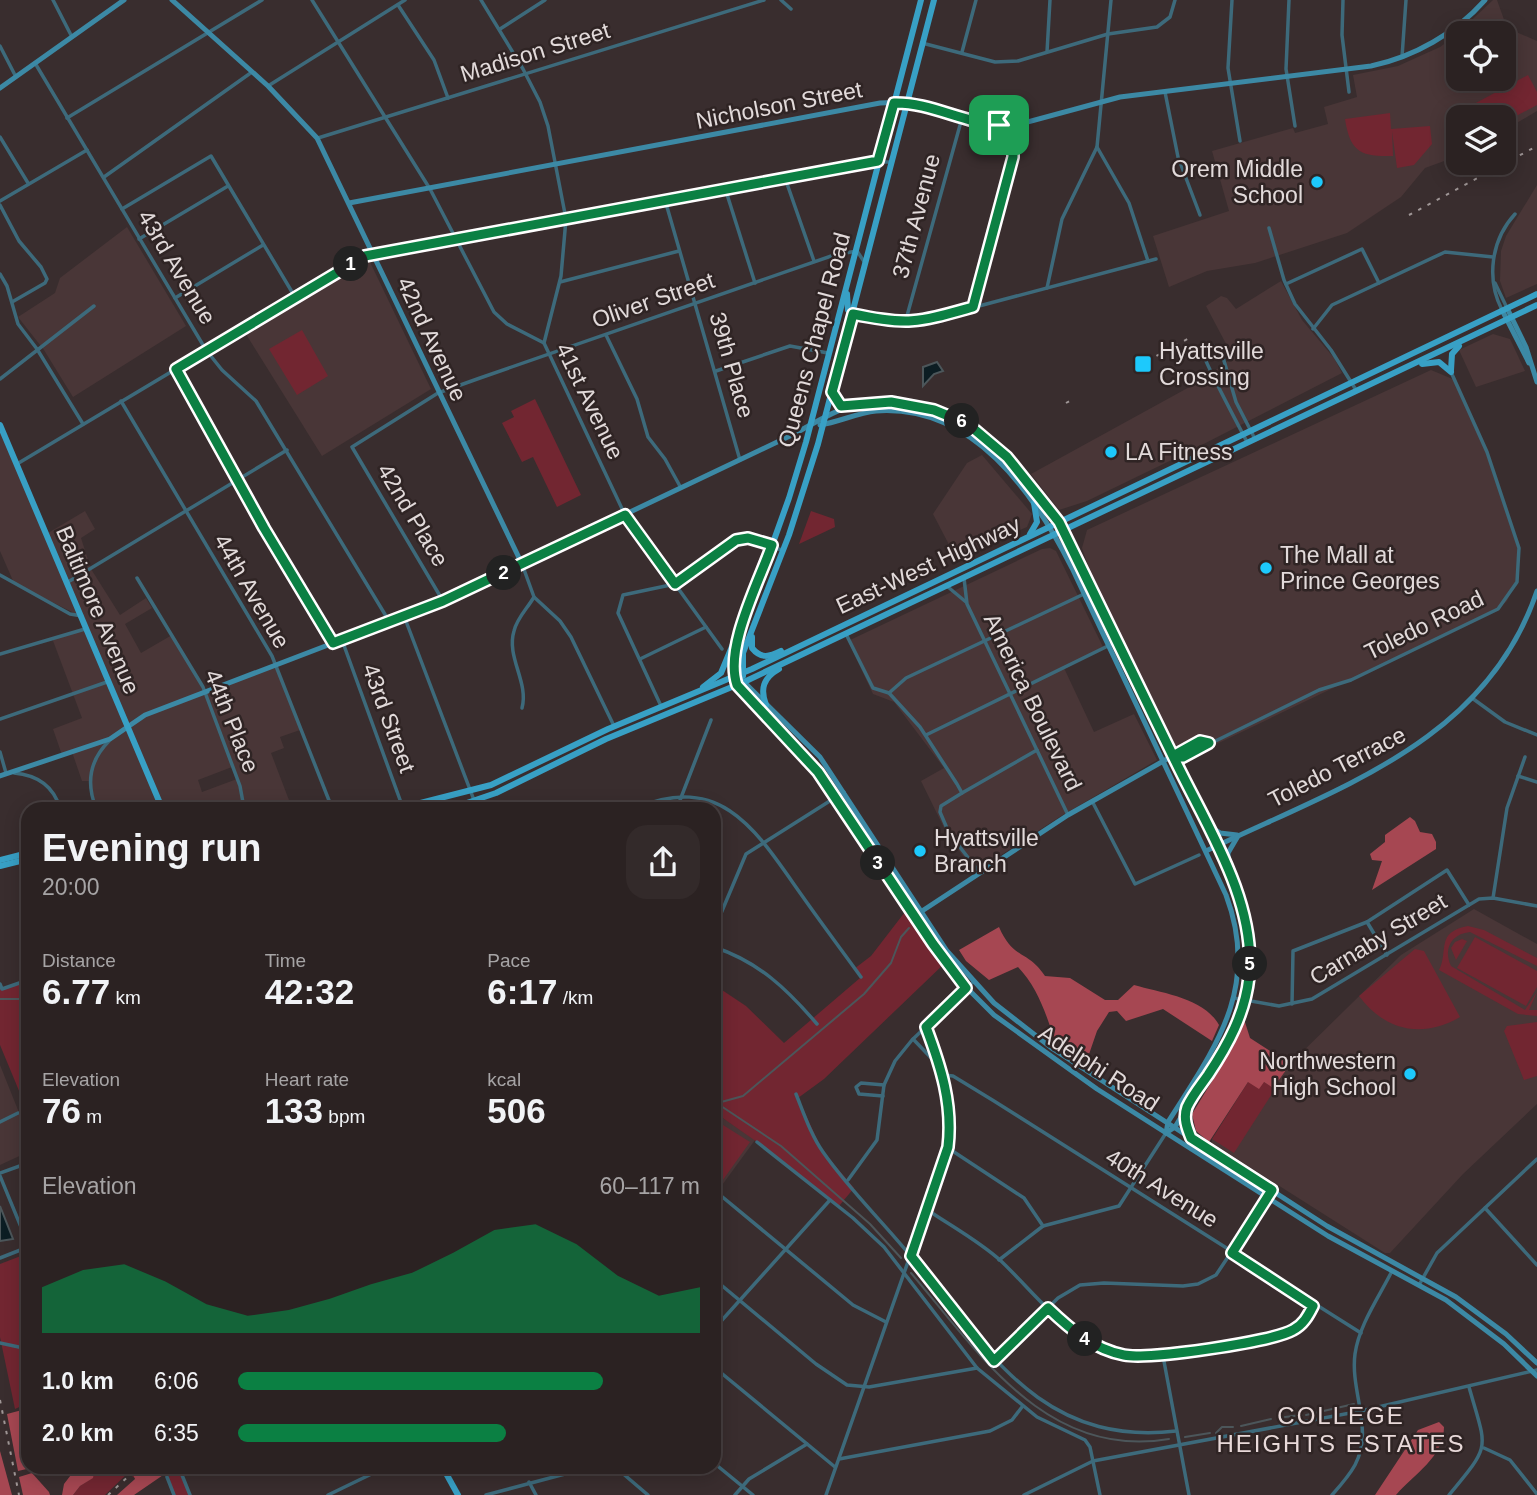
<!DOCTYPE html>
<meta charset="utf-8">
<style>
body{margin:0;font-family:Helvetica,sans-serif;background:#332a2a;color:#f1f3f6;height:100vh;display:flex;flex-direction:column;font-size:26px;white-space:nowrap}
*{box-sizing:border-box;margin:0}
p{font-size:23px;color:#a6a4a5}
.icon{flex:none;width:38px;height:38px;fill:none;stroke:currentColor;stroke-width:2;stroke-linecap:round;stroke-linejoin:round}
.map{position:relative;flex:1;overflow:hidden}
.panel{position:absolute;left:21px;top:802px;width:700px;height:672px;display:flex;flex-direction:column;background:#2b2222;border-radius:21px;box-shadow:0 4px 18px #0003,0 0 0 2px #473f40}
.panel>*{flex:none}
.tools{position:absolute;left:1446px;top:21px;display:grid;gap:14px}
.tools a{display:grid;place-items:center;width:70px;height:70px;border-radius:14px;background:#2b2222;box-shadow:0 4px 18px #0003,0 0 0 2px #473f40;font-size:35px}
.pin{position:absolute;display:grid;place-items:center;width:60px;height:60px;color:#fff;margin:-30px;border-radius:14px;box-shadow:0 4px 10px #0006}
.km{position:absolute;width:35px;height:35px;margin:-18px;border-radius:50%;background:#222;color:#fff;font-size:19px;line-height:35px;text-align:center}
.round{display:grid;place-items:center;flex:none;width:74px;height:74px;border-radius:21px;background:#332a2a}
.overview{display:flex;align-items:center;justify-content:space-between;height:119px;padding:0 21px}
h1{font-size:38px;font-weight:800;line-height:52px}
.metrics{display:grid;grid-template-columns:repeat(3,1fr);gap:10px;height:119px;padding:7px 21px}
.metrics div{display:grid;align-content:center}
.metrics b{font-size:35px;font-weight:800}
.metrics small{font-size:19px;font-weight:400}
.metrics p{font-size:19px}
.chart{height:196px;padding:14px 21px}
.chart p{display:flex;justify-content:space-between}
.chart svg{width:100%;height:126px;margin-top:7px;fill:#0b8043;opacity:.7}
ul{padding:0 21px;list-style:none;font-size:23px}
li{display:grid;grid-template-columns:112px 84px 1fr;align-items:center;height:52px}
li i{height:18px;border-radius:9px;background:#0b8043}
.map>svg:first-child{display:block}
.built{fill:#493637;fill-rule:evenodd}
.green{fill:#722631}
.forest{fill:#a64752}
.water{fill:#0c1d23;stroke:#4c565a;stroke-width:2}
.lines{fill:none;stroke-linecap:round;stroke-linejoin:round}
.stream{stroke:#4c565a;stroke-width:2}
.street{stroke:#3d6a7b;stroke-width:3.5}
.secondary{stroke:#3c89a5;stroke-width:5}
.primary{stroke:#38a0c5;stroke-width:6}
.rail{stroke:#9f9696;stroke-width:2;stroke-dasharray:3.5 7;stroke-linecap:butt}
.route-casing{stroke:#fff;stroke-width:14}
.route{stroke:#0b8043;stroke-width:9}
.poi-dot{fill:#1dc9fc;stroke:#2f2424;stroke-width:2.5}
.labels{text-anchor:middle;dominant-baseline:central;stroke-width:5;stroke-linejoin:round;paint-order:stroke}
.street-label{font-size:23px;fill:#e2dada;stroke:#2f2424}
.poi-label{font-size:23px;fill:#e2dada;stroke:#2f2424;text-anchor:start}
.neighbourhood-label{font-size:24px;letter-spacing:2px;fill:#e8d9d9;stroke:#2f2424}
</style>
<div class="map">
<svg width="1537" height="1495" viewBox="0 0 1537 1495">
<rect width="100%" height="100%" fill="#392d2e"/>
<!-- built -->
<g class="built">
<path d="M1493,0H1497L1507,28L1537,41V111L1503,131V117H1458V156L1425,168L1401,197L1347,233L1255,263L1207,271L1169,287L1153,236L1229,211L1212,151L1293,128L1295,133L1328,124L1324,107L1357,97L1353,75L1398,66L1440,47L1458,34V79H1503V33H1458Z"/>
<path d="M1537,185V284L1506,298L1500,281L1501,251L1506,236Z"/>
<path d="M127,227L186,326L73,397L44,350L18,317L55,293L60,278Z"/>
<path d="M369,260L431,389L322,456L244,331L362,261Z"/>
<path d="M1281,281L1302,320L1334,358L1342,373L1186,453L1087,501L1059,510L1031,474L1204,379L1233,357L1206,306L1221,296L1227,298L1236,309Z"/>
<path d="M1493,334L1510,339L1525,371L1476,387L1459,350Z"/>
<path d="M1431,370L1455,380L1487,452L1520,554L1518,576L1507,601L1498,609L1179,762L1093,580L1082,548L1087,530Z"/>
<path d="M0,425L48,533L85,511L95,529L81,538L91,569L120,615L146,598L152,608L125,624L141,653L172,635L204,691L275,665L300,730L280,737L284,748L271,753L292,808H96L89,781H82L72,752L62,755L53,729L82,718L52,638L86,628L82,617L14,583L0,551ZM232,767L237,779L202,792L198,780Z"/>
<path d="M982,455L1032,514L1027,527L956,558L933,514L967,463Z"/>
<path d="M1050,548L1056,551L1104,649L1064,668L1094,732L1134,714L1157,760L1061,816L975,872L948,836L921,781L944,768L894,702L873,694L848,641L1042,549Z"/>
<path d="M1474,909L1537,944V1104L1463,1174L1390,1253H1385L1212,1143V1139L1273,1087L1290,1064L1401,955Z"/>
<path d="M0,1065L28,1135V1152L0,1165Z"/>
<path d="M714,1112L755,1140L717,1192L714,1190Z"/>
</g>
<!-- green -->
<g class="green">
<path d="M1528,75L1537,92V105L1503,123V117H1481L1474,104Z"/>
<path d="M1390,113L1391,129L1430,126L1432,144L1414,165L1397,168L1392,131L1393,156C1361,157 1350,152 1345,119Z"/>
<path d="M302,330L328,376L297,395L269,349Z"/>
<path d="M535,399L581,495L557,507L533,457L522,462L502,423L514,417L511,411Z"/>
<path d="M811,511L834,519L835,527L799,544Z"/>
<path d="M908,908L946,962L824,1079L798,1098L822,1150L854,1188L839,1206L757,1142L714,1112V1010L722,990L746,1006L784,1043L860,978L854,969L871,956Z"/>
<path d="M1468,926L1484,930L1537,958V966L1470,932C1451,934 1443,949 1451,966L1525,1010L1537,992L1529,1010H1537V1016L1518,1014L1439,970C1449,951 1435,932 1468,926Z"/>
<path d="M1475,937L1537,971V987L1526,1006L1457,968Z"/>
<path d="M1462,939L1467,941L1456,960L1451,948L1455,942Z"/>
<path d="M1415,949L1424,951L1460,1017C1422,1039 1385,1031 1359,996Z"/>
<path d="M28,980V1110H27L0,1045V989Z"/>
<path d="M1537,1022V1076L1524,1080L1504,1031L1507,1026Z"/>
<path d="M1248,1082H1264L1275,1089L1234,1153L1212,1139Z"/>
<path d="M723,1125L750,1142L720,1184L714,1180V1129Z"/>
<path d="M26,1254L28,1403L15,1409L0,1337V1264Z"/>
<path d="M95,1467H130L136,1479L128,1473L105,1495H73L80,1486L92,1478Z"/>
<path d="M180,1472L190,1495H174L167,1477Z"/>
</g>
<!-- forest -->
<g class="forest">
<path d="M1410,817L1415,821L1420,832L1432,834L1436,842V849L1372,890L1382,861L1372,860L1370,854L1385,842V835Z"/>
<path d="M999,927C1014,961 1027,949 1045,976L1070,978L1105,1000H1118L1134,985C1162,993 1204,998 1219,1025L1212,1041L1163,1009L1126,1021L1117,1011L1109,1012L1097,1031L1087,1060L1044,1031L1050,1026C1042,1003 1034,984 1018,967L989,980L966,961L959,950Z"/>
<path d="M1244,1019L1250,1038L1290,1064L1289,1066L1273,1088L1264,1082L1259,1089L1248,1082L1209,1142L1196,1131L1192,1114L1234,1045Z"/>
<path d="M22,1410L28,1423V1466L31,1468L18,1471L7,1414Z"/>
<path d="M1439,1422L1444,1427C1444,1457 1414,1474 1396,1495H1375L1418,1430Z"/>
<path d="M0,1451L12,1495H0Z"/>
<path d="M77,1467H95L93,1478L80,1486L73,1495H62L64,1484Z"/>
<path d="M130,1467H167L169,1471L134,1495H117L135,1479Z"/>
<path d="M32,1473L49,1492L50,1495H23L19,1477Z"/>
</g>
<!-- water -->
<g class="water">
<path d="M937,362L943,371L934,374L923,386V367Z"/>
<path d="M0,1206L13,1239L0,1241Z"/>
</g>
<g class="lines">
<!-- stream -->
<g class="stream">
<path d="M0,999H28"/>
<path d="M714,1104L743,1096L864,994L891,963L901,937L909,928"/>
<path d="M718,1104L781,1146L870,1224L901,1258"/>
<path d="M911,1273C979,1353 1047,1460 1169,1439"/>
<path d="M1306,1415L1354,1404"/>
<path d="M1285,1417L1302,1415"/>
<path d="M1241,1426L1271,1419"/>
<path d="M1216,1433L1222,1427H1233"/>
<path d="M1185,1437L1210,1433"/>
</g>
<!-- street -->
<g class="street">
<path d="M53,0L72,37"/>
<path d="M312,0L430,189L494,312L507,324L544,343L625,515L722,649"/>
<path d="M481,0L523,69L540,102L548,126L566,219L561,276L544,343"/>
<path d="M781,0L791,9"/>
<path d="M1232,0L1228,68L1240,141"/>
<path d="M1289,0L1286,69L1295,126"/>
<path d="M1343,0L1342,35L1349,92"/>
<path d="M398,5L434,60L448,98"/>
<path d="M500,29L545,0"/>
<path d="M922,43L995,62L1018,61L1108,34L1157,27L1170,17L1175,0"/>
<path d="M0,46L16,77"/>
<path d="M962,52L976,0"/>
<path d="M1047,52L1050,0"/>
<path d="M1402,57L1406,0"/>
<path d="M35,63L206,350L222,370L256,401L389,621"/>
<path d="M268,86L405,0"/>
<path d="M1165,92L1178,157L1200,215"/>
<path d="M67,118L262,0"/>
<path d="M0,137L28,183"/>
<path d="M318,138L764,0"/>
<path d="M1097,147L1129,203L1148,261"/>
<path d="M104,177L252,72"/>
<path d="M785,178L814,261"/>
<path d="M725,188L755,283"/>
<path d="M665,200L740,460"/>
<path d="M0,201L87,150"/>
<path d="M0,205L19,241L41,267L47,279L45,283L12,302"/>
<path d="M122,209L211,156L295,297"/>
<path d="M1269,228L1284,280L1295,304L1331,350L1356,390"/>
<path d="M139,239L228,186"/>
<path d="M0,274L7,286L18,324L37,349L83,424"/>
<path d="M560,282L679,251"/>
<path d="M1495,283L1507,308"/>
<path d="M1286,284L1362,249L1379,283"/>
<path d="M1047,288L1062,219L1097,147L1111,0"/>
<path d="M175,298L263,245"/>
<path d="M973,307L1013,157V126"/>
<path d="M1502,310C1486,279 1491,240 1515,214"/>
<path d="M853,314L884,322H919L1156,259"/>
<path d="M905,323L962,118"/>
<path d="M1313,329L1332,305L1445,252L1493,257"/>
<path d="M606,335L637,399L648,437L665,459L681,488"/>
<path d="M176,369L264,528L333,643"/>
<path d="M716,371L790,346L828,353"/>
<path d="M0,379L94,306"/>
<path d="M121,401L272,656L332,808"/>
<path d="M1247,442C1240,428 1202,358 1202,350L1207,345L1220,347L1236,402L1255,439"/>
<path d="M17,464L365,256L873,162H890"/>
<path d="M522,564L534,597L560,621L571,637L614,726"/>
<path d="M0,575L70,614L82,616"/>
<path d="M137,578L203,687L240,786L244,808"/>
<path d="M964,578L967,604L1068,815"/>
<path d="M68,582L287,450"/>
<path d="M948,587L966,602"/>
<path d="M443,601L352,447L438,393L480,378L834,255L857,251L865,263"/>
<path d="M404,616L477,808"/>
<path d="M846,634L873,688L889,693L920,727L957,784L962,793L941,806L940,812L949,833L980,873"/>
<path d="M342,640L403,808"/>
<path d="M0,654L85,629"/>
<path d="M640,659L706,627"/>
<path d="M889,693L906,678L1084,594"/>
<path d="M1472,698L1505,722L1537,735"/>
<path d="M661,706L618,613L623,595L675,584L723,548L741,539L782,550"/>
<path d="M522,708C529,682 506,657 514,631C517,618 527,609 534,597"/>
<path d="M0,719L107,682"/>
<path d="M926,735L1118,641"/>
<path d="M0,752L6,773"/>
<path d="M1173,756L1200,741L1209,743"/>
<path d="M1174,756L1183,757L1319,690L1351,680L1498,609L1517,582L1519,548L1487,452L1451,372"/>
<path d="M14,773C37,775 53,785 60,808"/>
<path d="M1518,776L1537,782"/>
<path d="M962,793L1037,750"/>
<path d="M1092,801L1135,884L1199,855"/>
<path d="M96,808C86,783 89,761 109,741"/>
<path d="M637,808C720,772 756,830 798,890C819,920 840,948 861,977"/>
<path d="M677,808L711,720"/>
<path d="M1493,898L1507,808L1525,757"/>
<path d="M1367,922L1387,955"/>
<path d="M714,930L746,854L844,792"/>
<path d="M714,947C759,962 787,989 817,1024"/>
<path d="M0,984L2,989L28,980"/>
<path d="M1234,998L1279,1006L1312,999L1479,899L1493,898L1537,906"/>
<path d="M1292,1004L1293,951L1367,922L1447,870L1469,905"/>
<path d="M913,1039L937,1064"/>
<path d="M944,1075L953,1076L994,1101L1361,1333"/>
<path d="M796,1094C804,1114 811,1135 823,1152C848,1188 881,1220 909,1254C985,1345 1038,1447 1176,1431"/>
<path d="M883,1096L859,1094L856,1087L861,1083L884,1085"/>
<path d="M0,1122L18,1113"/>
<path d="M757,1142L853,1218L884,1247L977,1368L1037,1417L1085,1440L1090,1447L1100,1495"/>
<path d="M948,1148L1024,1198L1043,1226"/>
<path d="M0,1173L28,1163"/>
<path d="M0,1176L28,1244"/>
<path d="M848,1180L877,1140L884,1085L895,1061L912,1040L973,982"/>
<path d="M714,1190L853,1305L886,1322"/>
<path d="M1485,1208L1537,1265"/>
<path d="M926,1209C951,1226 979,1241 1001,1261C1038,1296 1072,1346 1126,1356C1162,1362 1201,1349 1237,1343C1271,1337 1295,1339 1313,1306"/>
<path d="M0,1258L28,1247"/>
<path d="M999,1260L1043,1226L1119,1206L1166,1133"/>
<path d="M714,1279L816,1364L847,1385L869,1387L977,1368"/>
<path d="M1419,1285L1437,1253L1537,1159"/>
<path d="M714,1329L830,1200"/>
<path d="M0,1343L28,1349"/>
<path d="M1163,1356L1189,1495"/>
<path d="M994,1361L1058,1298L1080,1285L1104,1283L1183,1286L1198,1284L1216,1275L1272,1191"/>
<path d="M714,1367L835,1467"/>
<path d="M1484,1448L1510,1460L1537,1494"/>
<path d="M839,1459L990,1431L1012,1420L1022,1407"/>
<path d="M714,1463L753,1495"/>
<path d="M614,1466L648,1495"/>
<path d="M167,1477L174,1495"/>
<path d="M529,1482L536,1495"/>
<path d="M190,1495L182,1475L201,1466"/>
<path d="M328,1495L388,1466"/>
<path d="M486,1495L595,1466"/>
<path d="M735,1495L749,1479L807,1444"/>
<path d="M826,1495L948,1148C953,1104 941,1067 926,1027"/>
<path d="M1024,1495L1093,1461L1361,1411L1537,1370"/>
<path d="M1332,1495C1340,1486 1349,1476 1355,1465C1374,1430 1350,1391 1355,1354C1359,1325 1379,1297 1392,1271"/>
<path d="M1449,1495C1492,1443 1487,1451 1469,1387"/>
</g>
<!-- secondary -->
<g class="secondary">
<path d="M172,0L268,86L317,138L522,564"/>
<path d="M0,88L124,0"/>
<path d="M349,203L880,103L906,102L971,121L1013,126L1120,97L1371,66C1414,57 1456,33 1485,0"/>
<path d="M1507,308L1526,347L1537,382"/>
<path d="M1502,310L1529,363"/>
<path d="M820,425C839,422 857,413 876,411C973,404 1034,493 1072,568L1226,895C1261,988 1215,1048 1168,1122L1166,1133"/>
<path d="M744,682L820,757L947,951L994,1003L1053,1049L1327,1226L1456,1297L1506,1334L1537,1363"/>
<path d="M737,685L818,772L933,944L966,987L994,1015L1097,1089L1328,1236L1446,1300L1504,1344L1537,1376"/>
<path d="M0,776L110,739L145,715L443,601L794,434C813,424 831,412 851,406C1010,364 1088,579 1140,688C1174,759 1215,830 1241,904C1266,1007 1225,1045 1175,1127L1166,1133"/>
<path d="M1207,825L1220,833L1237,835"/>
<path d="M1206,851C1336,788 1486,743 1537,591"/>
<path d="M1228,869V853L1238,836"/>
<path d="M919,913L1068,815L1167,759"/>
<path d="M1186,1111L1190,1135"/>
</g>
<!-- primary -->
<g class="primary">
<path d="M847,294L848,310L853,314"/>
<path d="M1422,364L1439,362L1451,372"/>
<path d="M1451,370L1452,354L1459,346"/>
<path d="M833,393L838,404L848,407"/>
<path d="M0,425L162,808"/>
<path d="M1030,534L1037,522L1034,503"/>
<path d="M752,637V648C761,659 769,657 781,651"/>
<path d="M743,676V653L789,535L818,444L934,0"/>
<path d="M736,679L735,649L789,498L806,442L921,0"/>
<path d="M703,687L721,673L736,637"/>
<path d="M766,705C760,689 763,678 779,669"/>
<path d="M401,808L491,785L608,729L752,669L1537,294"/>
<path d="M452,808L496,793L606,739L744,682L1537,305"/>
<path d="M0,860L28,853"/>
<path d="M0,866L28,859"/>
<path d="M442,1466L458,1495"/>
</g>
<!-- rail -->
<g class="rail">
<path d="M1409,215L1537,146"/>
<path d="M1138,366L1193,336"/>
<path d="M1066,403L1073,399"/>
<path d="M0,1400L19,1495"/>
<path d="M108,1495L131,1474"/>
</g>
</g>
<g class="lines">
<!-- route casing -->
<g class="route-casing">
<path id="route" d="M999,125C963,123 930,102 894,103L878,161L365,256L176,369L264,528L333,643L443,601L625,515L675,584L736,540L748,538L772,545C759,582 724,648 737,685L818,772L933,944L966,988L926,1027C941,1067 953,1104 948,1147L911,1256L994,1361L1048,1308C1070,1329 1093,1349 1124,1355C1148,1360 1272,1342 1293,1330C1303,1325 1308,1316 1313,1306L1232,1253L1272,1190L1191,1138C1187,1128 1183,1118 1187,1107C1192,1096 1201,1085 1208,1075C1228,1045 1245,1014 1249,977C1257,900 1205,824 1173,756L1183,757L1209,743L1200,741L1173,756L1059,522L1007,457L968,424L934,410L891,402L841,406L832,392L853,314C909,326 919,322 973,307L1013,157V126L999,125"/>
</g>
<!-- route -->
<use href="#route" class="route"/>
</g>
<!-- markers -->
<g class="poi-dot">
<circle cx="1317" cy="182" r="7"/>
<rect x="1134" y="355" width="18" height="18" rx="3.5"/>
<circle cx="1111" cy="452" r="7"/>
<circle cx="1266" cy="568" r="7"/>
<circle cx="920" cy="851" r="7"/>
<circle cx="1410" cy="1074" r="7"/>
</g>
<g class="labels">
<!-- street labels -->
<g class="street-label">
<text transform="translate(535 52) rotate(-17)">Madison Street</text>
<text transform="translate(779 105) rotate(-11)">Nicholson Street</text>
<text transform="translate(916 216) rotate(-75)">37th Avenue</text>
<text transform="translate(177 267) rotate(59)">43rd Avenue</text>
<text transform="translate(653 300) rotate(-19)">Oliver Street</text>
<text transform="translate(432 339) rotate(65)">42nd Avenue</text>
<text transform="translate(814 340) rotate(-75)">Queens Chapel Road</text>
<text transform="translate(732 365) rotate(74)">39th Place</text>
<text transform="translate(590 401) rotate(64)">41st Avenue</text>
<text transform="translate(413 515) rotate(59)">42nd Place</text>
<text transform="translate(928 565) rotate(-25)">East-West Highway</text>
<text transform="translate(252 591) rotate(60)">44th Avenue</text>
<text transform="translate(98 610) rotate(67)">Baltimore Avenue</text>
<text transform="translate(1424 625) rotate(-26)">Toledo Road</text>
<text transform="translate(1033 702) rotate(64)">America Boulevard</text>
<text transform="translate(389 718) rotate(70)">43rd Street</text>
<text transform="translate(232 721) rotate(68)">44th Place</text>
<text transform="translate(1337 767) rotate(-27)">Toledo Terrace</text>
<text transform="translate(1378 939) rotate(-31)">Carnaby Street</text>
<text transform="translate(1099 1068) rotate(33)">Adelphi Road</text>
<text transform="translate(1162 1188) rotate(32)">40th Avenue</text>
</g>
<!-- poi labels -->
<g class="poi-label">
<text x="1303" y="169" text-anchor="end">Orem Middle<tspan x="1303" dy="26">School</tspan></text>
<text x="1159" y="351">Hyattsville<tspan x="1159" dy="26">Crossing</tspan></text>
<text x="1125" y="452">LA Fitness</text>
<text x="1280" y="555">The Mall at<tspan x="1280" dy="26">Prince Georges</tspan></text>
<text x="934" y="838">Hyattsville<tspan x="934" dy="26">Branch</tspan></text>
<text x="1396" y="1061" text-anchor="end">Northwestern<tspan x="1396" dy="26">High School</tspan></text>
</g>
<!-- neighbourhood labels -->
<g class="neighbourhood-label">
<text x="1341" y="1415">COLLEGE<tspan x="1341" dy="28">HEIGHTS ESTATES</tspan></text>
</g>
</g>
</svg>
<div class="tools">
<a><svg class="icon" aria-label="locate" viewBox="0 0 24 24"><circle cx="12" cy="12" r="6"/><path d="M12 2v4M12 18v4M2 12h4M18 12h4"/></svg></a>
<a><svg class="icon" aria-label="layers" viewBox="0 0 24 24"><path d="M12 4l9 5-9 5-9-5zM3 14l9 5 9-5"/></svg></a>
</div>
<div class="pin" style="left:999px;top:125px;background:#1e9e55"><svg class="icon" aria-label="arrive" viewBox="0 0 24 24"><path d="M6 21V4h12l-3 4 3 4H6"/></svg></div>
<b class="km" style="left:351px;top:264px">1</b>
<b class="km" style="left:504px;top:573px">2</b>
<b class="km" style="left:878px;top:863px">3</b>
<b class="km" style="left:1085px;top:1339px">4</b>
<b class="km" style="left:1250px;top:964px">5</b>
<b class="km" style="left:962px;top:421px">6</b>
<section class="panel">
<div class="overview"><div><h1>Evening run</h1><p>20:00</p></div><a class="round"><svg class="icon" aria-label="share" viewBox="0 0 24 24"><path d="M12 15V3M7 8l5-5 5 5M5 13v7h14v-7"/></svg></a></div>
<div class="metrics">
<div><p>Distance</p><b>6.77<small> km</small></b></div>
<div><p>Time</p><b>42:32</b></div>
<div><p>Pace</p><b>6:17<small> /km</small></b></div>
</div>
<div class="metrics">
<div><p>Elevation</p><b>76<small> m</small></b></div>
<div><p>Heart rate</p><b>133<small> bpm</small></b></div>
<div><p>kcal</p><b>506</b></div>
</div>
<div class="chart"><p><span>Elevation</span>60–117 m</p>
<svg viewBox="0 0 160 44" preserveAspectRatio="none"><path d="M0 44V28L10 22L20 20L30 26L40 34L50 38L60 36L70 32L80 27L90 23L100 16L110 8L120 6L130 13L140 24L150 31L160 28V44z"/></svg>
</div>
<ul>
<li><b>1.0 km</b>6:06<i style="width:79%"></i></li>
<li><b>2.0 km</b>6:35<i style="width:58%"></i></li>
</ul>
</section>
</div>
